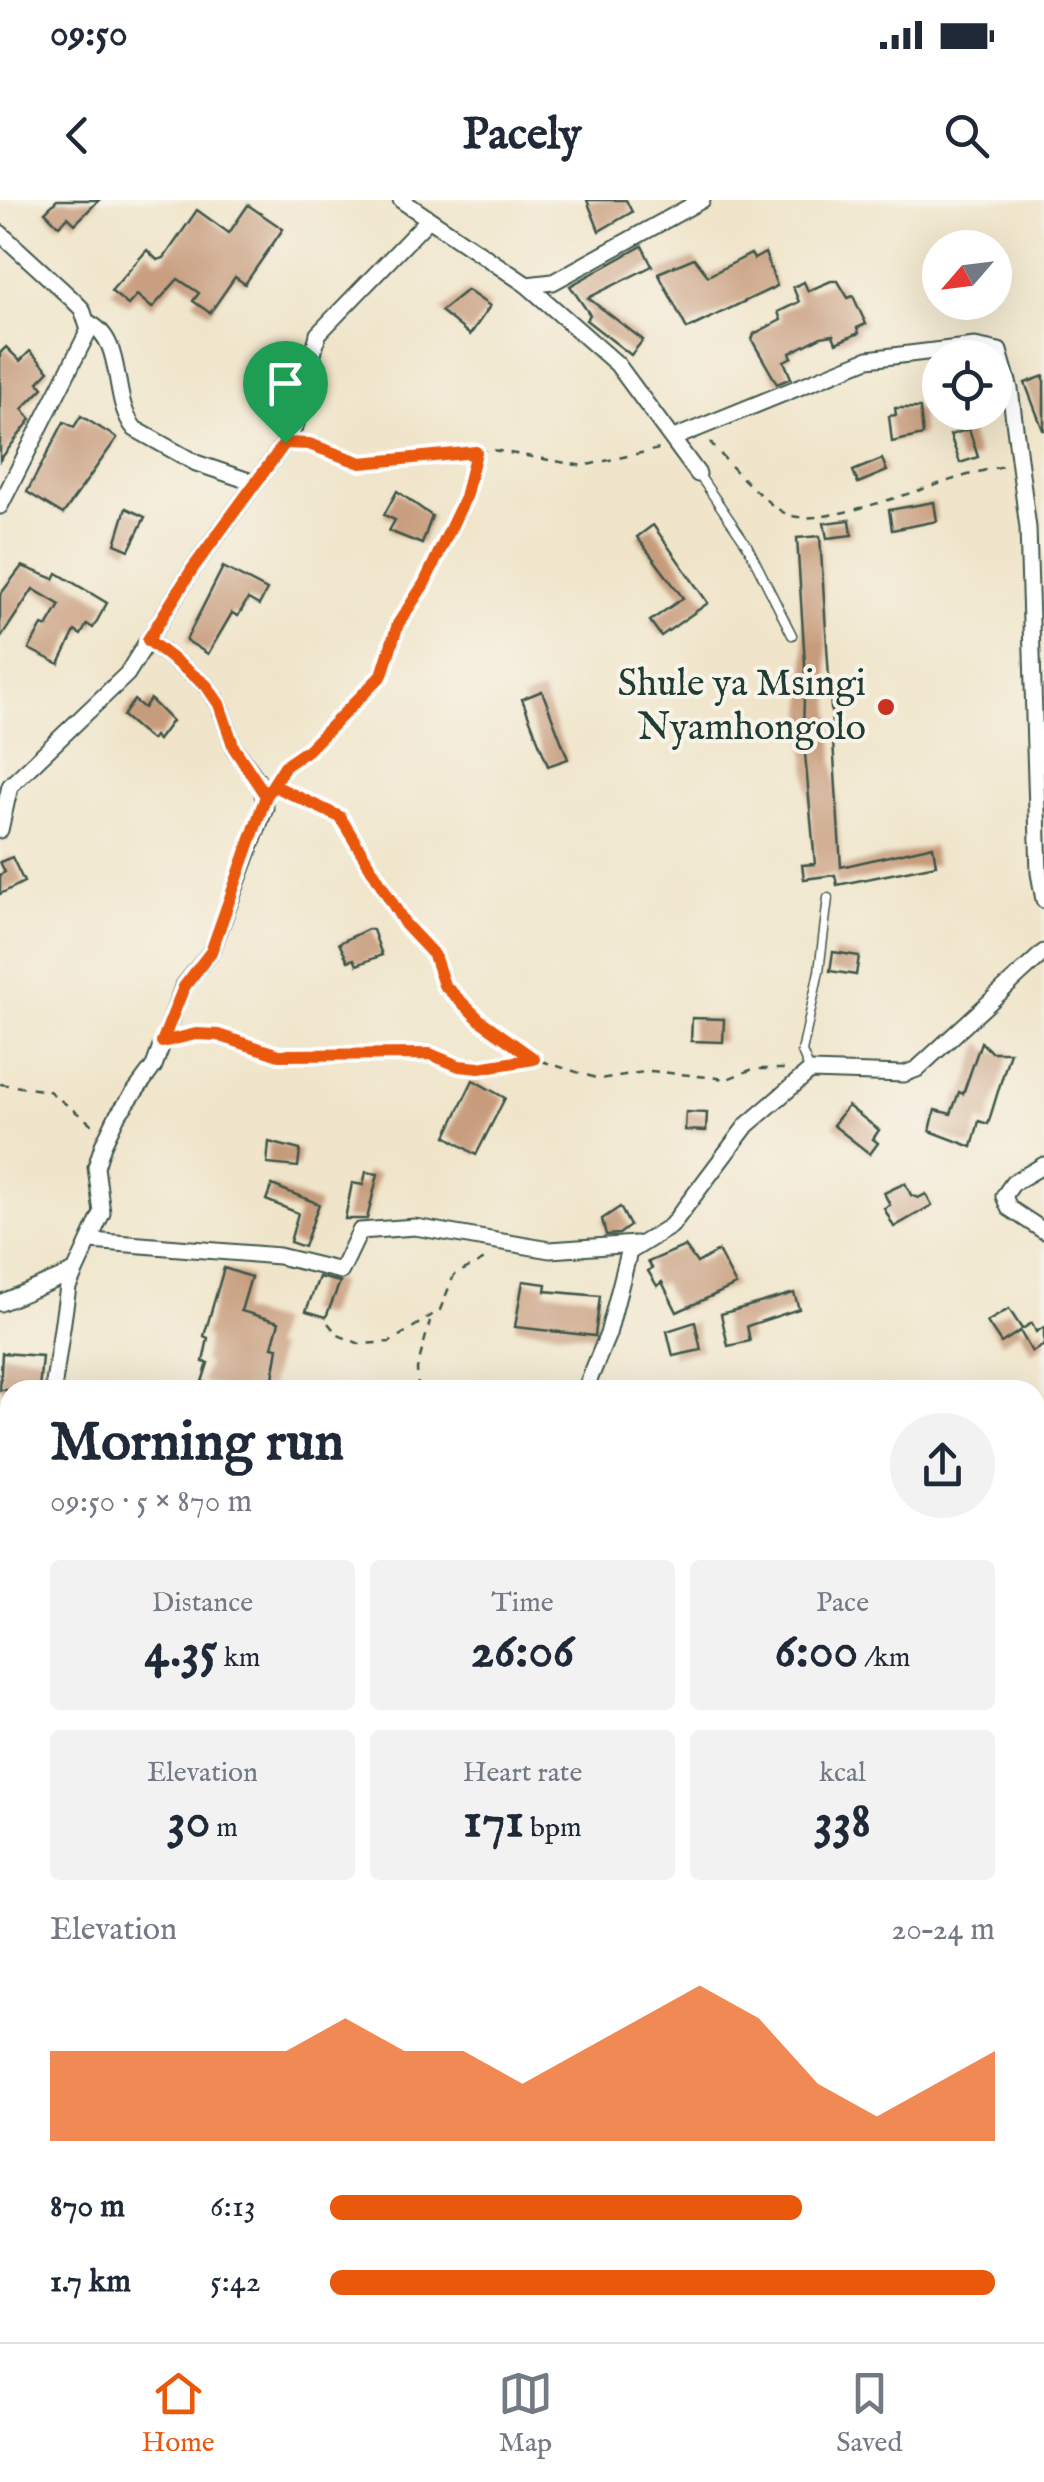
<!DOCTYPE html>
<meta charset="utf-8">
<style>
body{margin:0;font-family:"IM FELL English",serif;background:#f2f2f3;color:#1f2937;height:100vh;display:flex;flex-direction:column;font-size:38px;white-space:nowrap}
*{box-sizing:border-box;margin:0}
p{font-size:32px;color:#747a83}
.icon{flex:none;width:55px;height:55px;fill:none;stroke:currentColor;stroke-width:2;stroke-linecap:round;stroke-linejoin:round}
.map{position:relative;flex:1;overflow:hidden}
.panel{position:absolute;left:0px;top:1180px;width:1045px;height:962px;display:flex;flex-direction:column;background:#fff;border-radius:30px 30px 0 0;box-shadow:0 10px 40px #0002}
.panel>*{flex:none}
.needle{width:65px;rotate:242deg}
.controls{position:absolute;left:922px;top:30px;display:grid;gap:20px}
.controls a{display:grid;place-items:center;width:90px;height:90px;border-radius:50%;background:#fff;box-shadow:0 10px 40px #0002;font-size:50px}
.pin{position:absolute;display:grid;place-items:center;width:85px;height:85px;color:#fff;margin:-102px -42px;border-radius:50% 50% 50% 0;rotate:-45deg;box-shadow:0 0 10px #0007}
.pin .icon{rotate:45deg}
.round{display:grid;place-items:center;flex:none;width:105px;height:105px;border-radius:52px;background:#f2f2f3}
.headline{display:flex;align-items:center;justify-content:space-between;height:170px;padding:0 50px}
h1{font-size:55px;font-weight:700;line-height:75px}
.metrics{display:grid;grid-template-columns:repeat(3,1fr);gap:15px;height:170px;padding:10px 50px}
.metrics div{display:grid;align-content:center;border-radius:10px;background:#f2f2f3;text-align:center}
.metrics b{font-size:50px;font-weight:700}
.metrics small{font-size:28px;font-weight:400}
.metrics p{font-size:28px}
.chart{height:280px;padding:20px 50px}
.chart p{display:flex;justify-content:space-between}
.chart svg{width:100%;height:180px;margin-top:10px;fill:#ea580c;opacity:.7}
ul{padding:0 50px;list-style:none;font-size:32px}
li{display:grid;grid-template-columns:160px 120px 1fr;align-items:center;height:75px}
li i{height:25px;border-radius:12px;background:#ea580c}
.status{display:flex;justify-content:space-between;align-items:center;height:70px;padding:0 50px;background:#fff;direction:ltr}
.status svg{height:28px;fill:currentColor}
header{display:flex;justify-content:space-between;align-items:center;height:130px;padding:0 50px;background:#fff;font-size:45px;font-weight:700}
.tabs{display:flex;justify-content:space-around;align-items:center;height:140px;border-top:2px solid #e0e1e3;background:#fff;font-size:28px;color:#747a83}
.tabs a{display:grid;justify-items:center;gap:5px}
.tabs .selected{color:#ea580c}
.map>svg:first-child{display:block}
.building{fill:#c79c7d}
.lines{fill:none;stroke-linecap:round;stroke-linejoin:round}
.service-casing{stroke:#3e564a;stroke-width:11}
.minor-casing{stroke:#3e564a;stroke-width:19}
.path{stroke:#3e564a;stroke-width:2.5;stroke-dasharray:8 8;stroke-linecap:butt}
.service{stroke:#fff;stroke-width:8}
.minor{stroke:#fff;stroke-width:15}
.route-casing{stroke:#fff;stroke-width:20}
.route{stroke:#ea580c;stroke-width:12}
.poi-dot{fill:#c8321e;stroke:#f7f3e8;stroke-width:4}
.labels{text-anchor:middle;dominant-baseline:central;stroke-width:8;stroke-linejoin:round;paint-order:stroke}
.poi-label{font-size:38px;fill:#1f3d34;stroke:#f7f3e8;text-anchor:end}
</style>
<div class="status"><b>09:50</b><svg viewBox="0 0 49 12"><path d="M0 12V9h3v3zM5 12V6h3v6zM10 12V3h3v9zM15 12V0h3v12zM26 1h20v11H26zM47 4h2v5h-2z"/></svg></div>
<header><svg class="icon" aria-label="back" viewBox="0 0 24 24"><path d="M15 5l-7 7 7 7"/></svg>Pacely<svg class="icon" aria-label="search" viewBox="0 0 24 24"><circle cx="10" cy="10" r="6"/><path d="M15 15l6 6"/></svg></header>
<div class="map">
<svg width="1044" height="2142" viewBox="0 0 1044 2142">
<rect width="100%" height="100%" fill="#f7f3e8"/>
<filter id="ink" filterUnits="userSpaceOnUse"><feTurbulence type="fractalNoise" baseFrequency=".01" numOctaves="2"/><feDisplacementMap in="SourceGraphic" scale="20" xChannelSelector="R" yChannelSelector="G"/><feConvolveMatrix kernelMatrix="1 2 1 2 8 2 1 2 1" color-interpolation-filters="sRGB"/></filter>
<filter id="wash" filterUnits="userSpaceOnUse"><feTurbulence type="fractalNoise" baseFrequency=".0048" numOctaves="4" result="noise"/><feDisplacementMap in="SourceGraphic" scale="40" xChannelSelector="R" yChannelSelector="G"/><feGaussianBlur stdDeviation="2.25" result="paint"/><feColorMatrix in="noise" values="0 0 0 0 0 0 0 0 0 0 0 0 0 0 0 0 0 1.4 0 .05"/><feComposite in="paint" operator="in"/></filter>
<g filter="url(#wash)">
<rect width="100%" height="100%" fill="#f0e5ca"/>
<g id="blocks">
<!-- building -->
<g class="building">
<path d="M57,0H99L75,24L68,17L59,26L45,12Z"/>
<path d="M587,0H626L632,12L599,31Z"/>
<path d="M248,5L283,29L245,84L235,77L210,113L193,101L199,93L178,79L152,108L137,95L128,105L111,91L147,50L157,60L164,58L197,10L229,33Z"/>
<path d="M642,46L652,66L588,98L643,140L631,155L586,120L590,115L570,86Z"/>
<path d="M765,53L777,86L687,129L658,73L694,58L708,76L751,54L754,59Z"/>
<path d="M831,81H838L848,98L853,96L866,124L857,128L859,133L836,143L833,135L821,137L790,153L792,157L784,161L791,178L777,184L752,140L754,134L781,120L778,112L799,102L793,87L804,82L808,91Z"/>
<path d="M467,90L490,106L470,135L441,111Z"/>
<path d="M6,147L20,161L30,151L49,171L38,182L43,188L22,209L31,219L0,260V153Z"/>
<path d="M1044,176V230H1043L1025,183Z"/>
<path d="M895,208H920L923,235L892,242L889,216L896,215Z"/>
<path d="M81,216L117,238L63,314L27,292L64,222L74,227Z"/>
<path d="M969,229L978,257L960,263L950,235Z"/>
<path d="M882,259L887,271L858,283L853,271Z"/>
<path d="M397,291L432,316L422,344L389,331L395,320L384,315Z"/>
<path d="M934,302L937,321L892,330L889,310Z"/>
<path d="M126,308L145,317L129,350L115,344Z"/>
<path d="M850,320L852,335L827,338L824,323Z"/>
<path d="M653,325L708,403L661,436L650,421L683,398L637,337Z"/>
<path d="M820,336L841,667L933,646L936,665L837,685L835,675L804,679L802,665L815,664L803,532L805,464L797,338Z"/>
<path d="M22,366L54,379L57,373L107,403L93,428L87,424L81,435L75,431L59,464L29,449L42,425L47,427L60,405L33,389L0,439V395Z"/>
<path d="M223,367L267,390L259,405L248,399L238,416L232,413L208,454L186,440Z"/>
<path d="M542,491L568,559L548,566L522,499Z"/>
<path d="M150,499L172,521L158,540L154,536L151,540L123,516L134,500L144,508Z"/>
<path d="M12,657L24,682L0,694V675L5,672L0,662Z"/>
<path d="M368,729L373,730L382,755L357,765L354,759L348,761L339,743Z"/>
<path d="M833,752L859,756L856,775L830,771Z"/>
<path d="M692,818L724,819L723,842L691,841Z"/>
<path d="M981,842L991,852H1010L988,924L979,921L972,947L930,931L935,910L951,914L959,892L963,894Z"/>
<path d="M473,880L505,898L476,955L446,936Z"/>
<path d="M848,906L879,930L873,939L878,943L870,954L833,925Z"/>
<path d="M686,912L707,913L706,931L685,930Z"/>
<path d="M269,942L300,950L298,967L267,964Z"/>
<path d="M366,972L378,974L367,1019H345L352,983L363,985Z"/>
<path d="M905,983L911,995L918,998L926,994L932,1005L894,1027L884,1008L890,1005L884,993Z"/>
<path d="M272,985L319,1004L304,1047L290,1042L298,1013L266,1000Z"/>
<path d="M620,1007L630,1026L619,1034L606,1035L602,1019Z"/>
<path d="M685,1046L697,1063L718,1051L736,1085L677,1112L662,1082L657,1086L648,1071L652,1068L648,1062Z"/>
<path d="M224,1068L251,1077L241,1111L279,1122L272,1147L278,1148L271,1190H229L202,1182L208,1163L203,1162L208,1138L204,1136Z"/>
<path d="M319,1077L340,1082L326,1117L306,1111Z"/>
<path d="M523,1081L546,1084L545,1091L600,1096L595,1136L515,1127Z"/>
<path d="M794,1093L799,1109L747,1126L750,1141L728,1146L721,1114Z"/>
<path d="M1009,1109L1022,1129L1032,1123L1036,1132L1044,1127V1145L1032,1152L1020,1131L1001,1143L987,1122Z"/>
<path d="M695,1122L701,1150L673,1156L667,1131Z"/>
<path d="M2,1153L42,1156L39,1190H0Z"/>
</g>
</g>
</g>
<g filter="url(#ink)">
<use href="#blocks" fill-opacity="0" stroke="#3e564a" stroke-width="2.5"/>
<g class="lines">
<!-- service casing -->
<g class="service-casing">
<g id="service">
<path d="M699,275L747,345L792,435"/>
<path d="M810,871L802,852L819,771L828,698"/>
</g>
</g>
<!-- minor casing -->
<g class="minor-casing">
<g id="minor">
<path d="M401,0L527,85L617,164L698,274"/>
<path d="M0,33L72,99L82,109L89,130L0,306"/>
<path d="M527,85L553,82L702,0"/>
<path d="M87,122C127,140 109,198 135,229L196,263L255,283"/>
<path d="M674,238L868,159L975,146L999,151L1010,189L1028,328L1039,673L1044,700"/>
<path d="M0,630L10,586L127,474L193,368L285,243L296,224L318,134L428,20"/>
<path d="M1044,965L1013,983L1004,996L1009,1008L1044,1031"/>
<path d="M91,1041L279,1056L341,1071L360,1031L415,1027L550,1050L636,1044"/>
<path d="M0,1103L72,1073"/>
<path d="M53,1190L68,1087L102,1013L96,967L103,945L117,916L154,866L183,787L211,752L265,608L262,587L234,548L219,504L206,485L148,440"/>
<path d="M585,1190L608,1134L629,1052L671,1026L747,925L810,871L904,874L917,869L1044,752"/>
<path d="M1035,1355L1044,1348"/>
<path d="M0,1492H10"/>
<path d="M0,1580L10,1564"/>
<path d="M1035,1598L1044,1597"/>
<path d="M1035,1746L1044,1742"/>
<path d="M1035,1923L1044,1919"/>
<path d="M0,1967L10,1968"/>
<path d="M0,2105L10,2114"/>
<path d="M1035,2116L1044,2111"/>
<path d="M54,2132L81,2142"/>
<path d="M321,2132L324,2142"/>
<path d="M449,2132L452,2142"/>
<path d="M871,2132L879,2142"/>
<path d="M155,2142L156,2132"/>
<path d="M373,2142L394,2132"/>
<path d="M813,2142L828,2132"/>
<path d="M981,2142L1002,2132"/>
</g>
</g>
<!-- path -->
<g class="path">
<path d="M710,242C726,261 767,307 789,315C828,330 957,272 1006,266"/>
<path d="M306,243L361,263L493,250L583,266L659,249"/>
<path d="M278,578L382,475L398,424L430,372L465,297L476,252"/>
<path d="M277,587L340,617L405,724L434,755L444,785L481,821L533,858"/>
<path d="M180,837L218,835L279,855L303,857L430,854L459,866L479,867L535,859L599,879L651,871L727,879L753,869H788"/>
<path d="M0,884L49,891L94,926"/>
<path d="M328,1123L338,1135L360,1144L390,1142L440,1110L454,1075L489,1057"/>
<path d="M418,1190L417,1169L430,1121"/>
<path d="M854,1190L891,1181L902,1190"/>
<path d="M0,1657L10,1659"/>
<path d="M929,2132L932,2142"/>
<path d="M659,2142L663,2132"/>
</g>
<!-- service -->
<use href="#service" class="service"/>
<!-- minor -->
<use href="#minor" class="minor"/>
</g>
</g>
<g class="lines" filter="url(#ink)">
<!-- route casing -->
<g class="route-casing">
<path id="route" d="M285,243L193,368L148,440L206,485L219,504L234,548L266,596L273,586L279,588L340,617L405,724L434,755L444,785L481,821L534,859L479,868L459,866L430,854L279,855L218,835L196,834L162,842L184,787L211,752L266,596L285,566L308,550L382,475L398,424L424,384L465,298L476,252L361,263L309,244L285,243"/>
</g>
<!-- route -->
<use href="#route" class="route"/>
</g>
<!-- markers -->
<circle class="poi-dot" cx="886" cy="507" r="10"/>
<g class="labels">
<!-- poi labels -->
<g class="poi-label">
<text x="866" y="485">Shule ya Msingi<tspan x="866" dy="44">Nyamhongolo</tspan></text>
</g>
</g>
</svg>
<div class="controls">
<a><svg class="needle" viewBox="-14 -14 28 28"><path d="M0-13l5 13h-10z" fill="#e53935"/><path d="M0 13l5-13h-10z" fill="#747a83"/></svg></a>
<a><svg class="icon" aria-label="locate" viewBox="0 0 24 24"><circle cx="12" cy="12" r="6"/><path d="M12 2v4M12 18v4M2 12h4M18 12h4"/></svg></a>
</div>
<div class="pin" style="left:285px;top:243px;background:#1e9e55"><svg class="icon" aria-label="arrive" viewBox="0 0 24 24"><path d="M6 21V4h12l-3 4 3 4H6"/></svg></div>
<section class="panel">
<div class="headline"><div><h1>Morning run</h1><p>09:50 · 5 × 870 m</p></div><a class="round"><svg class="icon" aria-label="share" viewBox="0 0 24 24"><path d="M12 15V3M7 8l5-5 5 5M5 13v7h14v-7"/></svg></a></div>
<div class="metrics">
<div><p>Distance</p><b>4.35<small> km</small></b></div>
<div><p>Time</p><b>26:06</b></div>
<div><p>Pace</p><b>6:00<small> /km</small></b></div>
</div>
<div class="metrics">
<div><p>Elevation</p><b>30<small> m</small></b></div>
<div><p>Heart rate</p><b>171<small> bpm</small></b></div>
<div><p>kcal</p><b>338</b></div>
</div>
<div class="chart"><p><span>Elevation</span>20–24 m</p>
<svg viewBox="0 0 160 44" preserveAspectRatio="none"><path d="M0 44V22L10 22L20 22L30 22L40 22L50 14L60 22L70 22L80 30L90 22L100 14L110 6L120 14L130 30L140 38L150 30L160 22V44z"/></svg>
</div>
<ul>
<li><b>870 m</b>6:13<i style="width:71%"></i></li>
<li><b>1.7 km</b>5:42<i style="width:100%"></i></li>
</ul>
</section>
</div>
<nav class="tabs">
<a class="selected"><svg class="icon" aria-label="home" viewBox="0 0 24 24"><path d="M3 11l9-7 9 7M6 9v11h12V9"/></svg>Home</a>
<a><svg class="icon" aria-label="map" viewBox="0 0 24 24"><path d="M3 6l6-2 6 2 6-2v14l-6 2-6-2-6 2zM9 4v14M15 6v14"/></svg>Map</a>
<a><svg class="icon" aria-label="saved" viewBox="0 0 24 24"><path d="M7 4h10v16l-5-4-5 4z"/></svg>Saved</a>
</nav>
